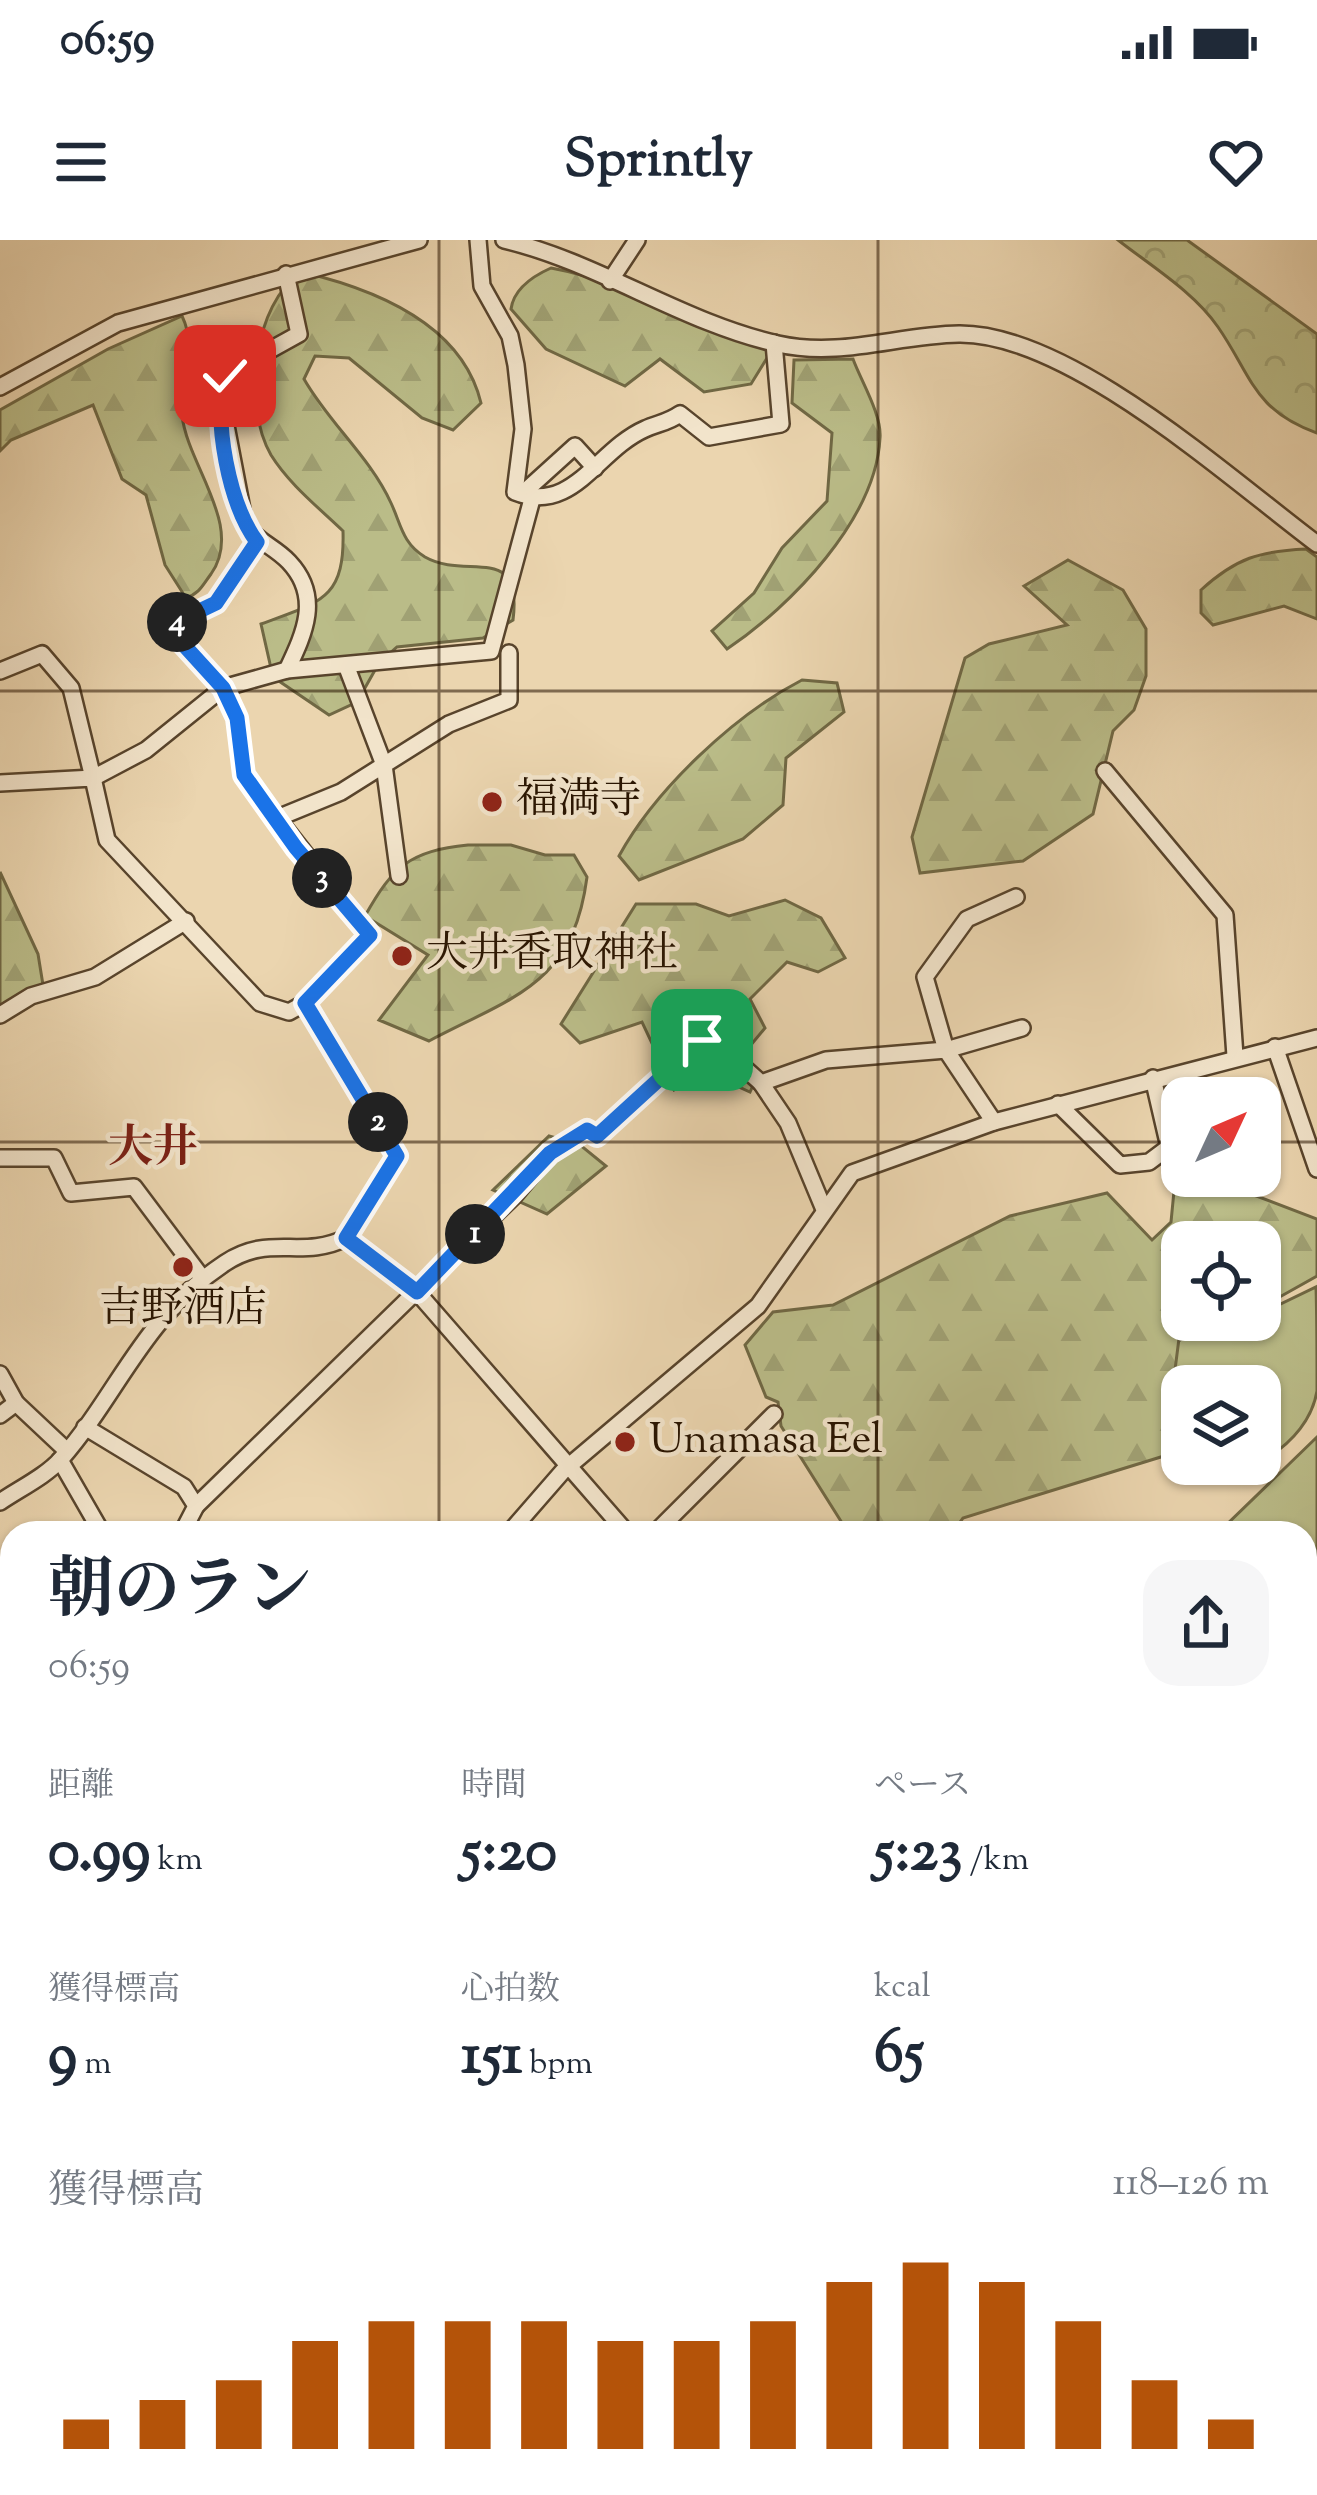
<!DOCTYPE html>
<html lang="ja">
<meta charset="utf-8">
<style>
body{margin:0;font-family:"Sorts Mill Goudy","Noto Serif JP",serif;background:#f6f6f7;color:#1f2937;height:100vh;display:flex;flex-direction:column;font-size:45px;white-space:nowrap}
*{box-sizing:border-box;margin:0}
p{font-size:39px;color:#747a83}
.icon{flex:none;width:66px;height:66px;fill:none;stroke:currentColor;stroke-width:2;stroke-linecap:round;stroke-linejoin:round}
.map{position:relative;flex:1;overflow:hidden}
.details{position:absolute;left:0px;top:1281px;width:1317px;height:975px;display:flex;flex-direction:column;background:#fff;border-radius:36px 36px 0 0;box-shadow:0 3px 9px #0004}
.details>*{flex:none}
.needle{width:78px;rotate:46deg}
.tools{position:absolute;left:1161px;top:837px;display:grid;gap:24px}
.tools a{display:grid;place-items:center;width:120px;height:120px;border-radius:24px;background:#fff;box-shadow:0 3px 9px #0004;font-size:60px}
.pin{position:absolute;display:grid;place-items:center;width:102px;height:102px;color:#fff;margin:-51px;border-radius:24px;box-shadow:0 6px 18px #0006}
.km{position:absolute;width:60px;height:60px;margin:-30px;border-radius:50%;background:#222;color:#fff;font-size:33px;line-height:60px;text-align:center}
.round{display:grid;place-items:center;flex:none;width:126px;height:126px;border-radius:36px;background:#f6f6f7}
.headline{display:flex;align-items:center;justify-content:space-between;height:204px;padding:0 48px}
h1{font-size:66px;font-weight:700;line-height:90px}
.stats{display:grid;grid-template-columns:repeat(3,1fr);gap:18px;height:204px;padding:12px 48px}
.stats div{display:grid;align-content:center}
.stats b{font-size:60px;font-weight:700}
.stats small{font-size:33px;font-weight:400}
.stats p{font-size:33px}
.chart{height:336px;padding:24px 48px}
.chart p{display:flex;justify-content:space-between}
.chart svg{width:100%;height:216px;margin-top:12px;stroke:#b45309;stroke-width:6}
.status{display:flex;justify-content:space-between;align-items:center;height:84px;padding:0 60px;background:#fff;direction:ltr}
.status svg{height:33px;fill:currentColor}
header{display:flex;justify-content:space-between;align-items:center;height:156px;padding:0 48px;background:#fff;font-size:54px;font-weight:700}
.map>svg:first-child{display:block}
.grass{fill:#babc88;stroke:#706844;stroke-width:3;fill-rule:evenodd}
.forest{fill:url(#forest-firs);stroke:#706844;stroke-width:3}
.park{fill:url(#park-crowns);stroke:#706844;stroke-width:3}
.lines{fill:none;stroke-linecap:round;stroke-linejoin:round}
.minor-casing{stroke:#58442c;stroke-width:20}
.major-casing{stroke:#271300;stroke-width:22}
.minor{stroke:#f2e4cb;stroke-width:15}
.major{stroke:#e6ba78;stroke-width:18}
.route-casing{stroke:#fff;stroke-width:24}
.route{stroke:#1a73e8;stroke-width:15}
.grid{fill:none;stroke:#271300;stroke-width:3;stroke-opacity:0.55}
.poi-dot{fill:#8f2418;stroke:#f2e4cb;stroke-width:4.5}
.labels{text-anchor:middle;dominant-baseline:central;stroke-width:9;stroke-linejoin:round;paint-order:stroke}
.poi-label{font-size:42px;fill:#271300;stroke:#f2e4cb;text-anchor:start}
.neighbourhood-label{font-size:45px;font-weight:bold;fill:#7a1f14;stroke:#f2e4cb}
</style>
<div class="status"><b>06:59</b><svg viewBox="0 0 49 12"><path d="M0 12V9h3v3zM5 12V6h3v6zM10 12V3h3v9zM15 12V0h3v12zM26 1h20v11H26zM47 4h2v5h-2z"/></svg></div>
<header><svg class="icon" aria-label="menu" viewBox="0 0 24 24"><path d="M4 6h16M4 12h16M4 18h16"/></svg>Sprintly<svg class="icon" aria-label="heart" viewBox="0 0 24 24"><path d="M12 20l-8-8c-3-5 5-10 8-4 3-6 11-1 8 4z"/></svg></header>
<div class="map">
<svg width="1317" height="2255" viewBox="0 0 1317 2255">
<defs>
<pattern id="forest-firs" width="22" height="20" patternUnits="userSpaceOnUse" patternTransform="scale(3)"><rect width="22" height="20" fill="#babc88"/><path d="M5 1l3.5 6h-7zM16 11l3.5 6h-7z" fill="#a0a174"/></pattern>
<pattern id="park-crowns" width="20" height="18" patternUnits="userSpaceOnUse" patternTransform="scale(3)"><rect width="20" height="18" fill="#babc88"/><path d="M2 6a3 3 0 1 1 6 0M12 15a3 3 0 1 1 6 0" fill="none" stroke="#a0a174"/></pattern>
</defs>
<rect width="100%" height="100%" fill="#ebd5af"/>
<filter id="stains"><feTurbulence type="fractalNoise" baseFrequency=".00167" numOctaves="4"/><feColorMatrix values="0 0 0 0 .2 0 0 0 0 .09 0 0 0 0 .02 0 0 0 .5 -.17"/></filter>
<radialGradient id="worn" r=".72"><stop offset=".6" stop-color="#630" stop-opacity="0"/><stop offset="1" stop-color="#630" stop-opacity=".3"/></radialGradient>
<!-- grass -->
<g class="grass">
<path d="M1316,1047C1317,1078 1317,1119 1317,1151C1308,1206 1239,1244 1187,1237L1175,1215L1170,1108L1191,1091L1260,1080V1074ZM1182,1146H1260V1224H1182Z"/>
<path d="M1317,1197V1378L1305,1369V1293L1221,1290Z"/>
</g>
<!-- forest -->
<g class="forest">
<path d="M551,28C629,42 698,88 772,110L751,144L704,152L660,119L625,146L546,109L511,69C514,48 533,36 551,28Z"/>
<path d="M302,32C374,49 462,84 481,163L453,190L422,178L349,118L315,116L304,139C329,183 370,217 391,263C401,284 402,303 425,317C467,341 523,301 513,380L483,398L397,407L379,423L357,462L329,475L273,437L261,384C319,362 345,361 343,291C318,267 289,244 271,215C242,165 253,63 302,32Z"/>
<path d="M182,76C199,111 178,139 182,175C187,225 245,286 211,334C202,346 200,353 186,358L165,325L146,255L122,239L93,165L11,200L0,211V170L108,109Z"/>
<path d="M853,119C861,141 882,175 880,198C876,279 791,366 727,409L712,391L754,353L782,308L827,261L832,193L792,163L794,120Z"/>
<path d="M1306,309L1317,317V379L1284,366L1213,385L1201,373V350C1236,318 1260,311 1306,309Z"/>
<path d="M1068,320L1123,350L1146,389V436L1134,470L1113,491L1093,574L1023,621L920,633L912,597L965,418L989,404L1067,385L1024,346Z"/>
<path d="M802,440L837,443L844,472L786,518L783,565L743,599L639,640L619,616C655,550 734,475 802,440Z"/>
<path d="M468,605H511L545,615H574L587,637C573,745 514,756 429,801L379,780L428,715L365,676C393,626 410,611 468,605Z"/>
<path d="M0,632L38,714L43,745L0,767Z"/>
<path d="M785,660L821,678L845,718L818,732L787,722L750,759L765,788L750,806L749,821L759,832L750,852L708,833L674,850L642,782L580,803L561,784L636,664H696L729,676Z"/>
<path d="M549,896L579,904L606,926L547,974L493,950Z"/>
<path d="M1206,937L1317,979V1036L1260,1068V1002H1182V1075L1164,1216L963,1278L952,1293H855L844,1286L781,1186L778,1162L766,1157L745,1105L773,1072L833,1065L1010,976L1107,953L1152,1000L1171,982L1174,951Z"/>
<path d="M1317,1704V1794L1305,1802V1706Z"/>
</g>
<!-- park -->
<path class="park" d="M1118,0H1187L1317,94V193C1253,170 1252,136 1218,87C1194,52 1151,26 1118,0Z"/>
<g class="lines">
<!-- minor casing -->
<g class="minor-casing">
<g id="minor">
<path d="M478,0L482,46L510,96L516,125L523,189L515,252C573,275 597,210 645,189C658,183 667,183 680,174L709,197L781,184L774,103"/>
<path d="M504,0C598,22 683,83 778,104C841,118 897,95 959,94C1069,93 1229,238 1317,304"/>
<path d="M286,34L299,94L225,135L220,154L245,285C258,302 275,307 289,322C322,357 304,394 287,430"/>
<path d="M610,41L637,0"/>
<path d="M0,147L118,83L419,0"/>
<path d="M522,254L575,206L595,228"/>
<path d="M257,302L216,363L172,384V392L223,448L237,479L243,535L369,695L305,763L397,916L346,998"/>
<path d="M346,425L384,525L399,636"/>
<path d="M0,431L42,414L71,448L93,538L146,510L223,448L287,430L491,411L532,259"/>
<path d="M1105,531L1225,675L1235,816"/>
<path d="M0,543L93,538L107,600L260,763L289,772L305,763"/>
<path d="M275,579L341,552L449,484L509,460V413"/>
<path d="M1016,657L967,679L925,737L946,810L1022,788"/>
<path d="M0,775L31,756L95,737L186,681"/>
<path d="M1275,807L1317,929"/>
<path d="M761,843L788,883L823,967"/>
<path d="M1058,864L1120,925L1149,922L1169,907L1153,838"/>
<path d="M0,918H54L71,953L134,947L203,1039"/>
<path d="M0,1134L16,1163L66,1210"/>
<path d="M0,1175L16,1163"/>
<path d="M85,1187L184,1247L196,1266L182,1293"/>
<path d="M60,1220L102,1293"/>
<path d="M0,1262C19,1249 46,1236 61,1219C121,1150 142,1078 225,1023C270,993 301,1020 346,998L417,1052L627,1293"/>
<path d="M196,1266L514,956L550,913L587,890L597,895L702,800L720,806L761,843L826,820L946,810L994,882"/>
<path d="M509,1293L563,1231L758,1066L852,933L994,882L1317,798"/>
<path d="M655,1293L774,1174"/>
<path d="M0,1420L12,1413"/>
<path d="M0,1459L12,1473"/>
<path d="M1305,1558L1317,1560"/>
<path d="M0,1578L12,1574"/>
<path d="M0,1634L12,1629"/>
<path d="M0,1696L12,1692"/>
<path d="M0,1753L12,1749"/>
<path d="M0,1816L12,1815"/>
<path d="M0,1867L12,1866"/>
<path d="M0,1923H12"/>
<path d="M0,2025H6L10,2085"/>
<path d="M1305,2065L1317,2059"/>
<path d="M1305,2154L1317,2150"/>
<path d="M59,2244L64,2255"/>
<path d="M186,2246L187,2244"/>
<path d="M234,2255L238,2244"/>
<path d="M277,2255L278,2244"/>
<path d="M303,2255L305,2244"/>
</g>
</g>
<!-- major casing -->
<g class="major-casing">
<g id="major">
<path d="M1305,2177L1317,2178"/>
<path d="M0,2184L12,2185"/>
<path d="M515,2244L611,2255"/>
<path d="M780,2255L845,2244"/>
</g>
</g>
<!-- minor -->
<use href="#minor" class="minor"/>
<!-- major -->
<use href="#major" class="major"/>
</g>
<g class="lines">
<!-- route casing -->
<g class="route-casing">
<path id="route" d="M225,136C213,181 229,264 257,302L216,363L172,384V392L223,448L237,478L244,535L296,608L370,695L305,763L397,916L346,998L417,1052L550,913L587,890L597,896L702,800"/>
</g>
<!-- route -->
<use href="#route" class="route"/>
</g>
<!-- grid -->
<path class="grid" d="M439,0V1293M878,0V1293M0,451H1317M0,902H1182M1260,902H1317M0,1353H12M1305,1353H1317M0,1804H12M1305,1804H1317M439,2244V2255M878,2244V2255"/>
<!-- markers -->
<g class="poi-dot">
<circle cx="492" cy="562" r="12"/>
<circle cx="402" cy="716" r="12"/>
<circle cx="183" cy="1027" r="12"/>
<circle cx="625" cy="1202" r="12"/>
</g>
<g class="labels">
<!-- poi labels -->
<g class="poi-label">
<text x="516" y="562">福満寺</text>
<text x="426" y="716">大井香取神社</text>
<text x="183" y="1071" text-anchor="middle">吉野酒店</text>
<text x="649" y="1202">Unamasa Eel</text>
</g>
<!-- neighbourhood labels -->
<g class="neighbourhood-label">
<text x="153" y="910">大井</text>
</g>
</g>
<rect width="100%" height="100%" filter="url(#stains)"/>
<rect width="100%" height="100%" fill="url(#worn)"/>
</svg>
<div class="tools">
<a><svg class="needle" viewBox="-14 -14 28 28"><path d="M0-13l5 13h-10z" fill="#e53935"/><path d="M0 13l5-13h-10z" fill="#747a83"/></svg></a>
<a><svg class="icon" aria-label="locate" viewBox="0 0 24 24"><circle cx="12" cy="12" r="6"/><path d="M12 2v4M12 18v4M2 12h4M18 12h4"/></svg></a>
<a><svg class="icon" aria-label="layers" viewBox="0 0 24 24"><path d="M12 4l9 5-9 5-9-5zM3 14l9 5 9-5"/></svg></a>
</div>
<div class="pin" style="left:702px;top:800px;background:#1e9e55"><svg class="icon" aria-label="arrive" viewBox="0 0 24 24"><path d="M6 21V4h12l-3 4 3 4H6"/></svg></div>
<div class="pin" style="left:225px;top:136px;background:#d93025"><svg class="icon" aria-label="check" viewBox="0 0 24 24"><path d="M5 12l5 5 9-10"/></svg></div>
<b class="km" style="left:475px;top:994px">1</b>
<b class="km" style="left:378px;top:882px">2</b>
<b class="km" style="left:322px;top:638px">3</b>
<b class="km" style="left:177px;top:382px">4</b>
<section class="details">
<div class="headline"><div><h1>朝のラン</h1><p>06:59</p></div><a class="round"><svg class="icon" aria-label="share" viewBox="0 0 24 24"><path d="M12 15V3M7 8l5-5 5 5M5 13v7h14v-7"/></svg></a></div>
<div class="stats">
<div><p>距離</p><b>0.99<small> km</small></b></div>
<div><p>時間</p><b>5:20</b></div>
<div><p>ペース</p><b>5:23<small> /km</small></b></div>
</div>
<div class="stats">
<div><p>獲得標高</p><b>9<small> m</small></b></div>
<div><p>心拍数</p><b>151<small> bpm</small></b></div>
<div><p>kcal</p><b>65</b></div>
</div>
<div class="chart"><p><span>獲得標高</span>118–126 m</p>
<svg viewBox="0 0 160 44" preserveAspectRatio="none"><path d="M5 44V38M15 44V34M25 44V30M35 44V22M45 44V18M55 44V18M65 44V18M75 44V22M85 44V22M95 44V18M105 44V10M115 44V6M125 44V10M135 44V18M145 44V30M155 44V38"/></svg>
</div>
</section>
</div>
